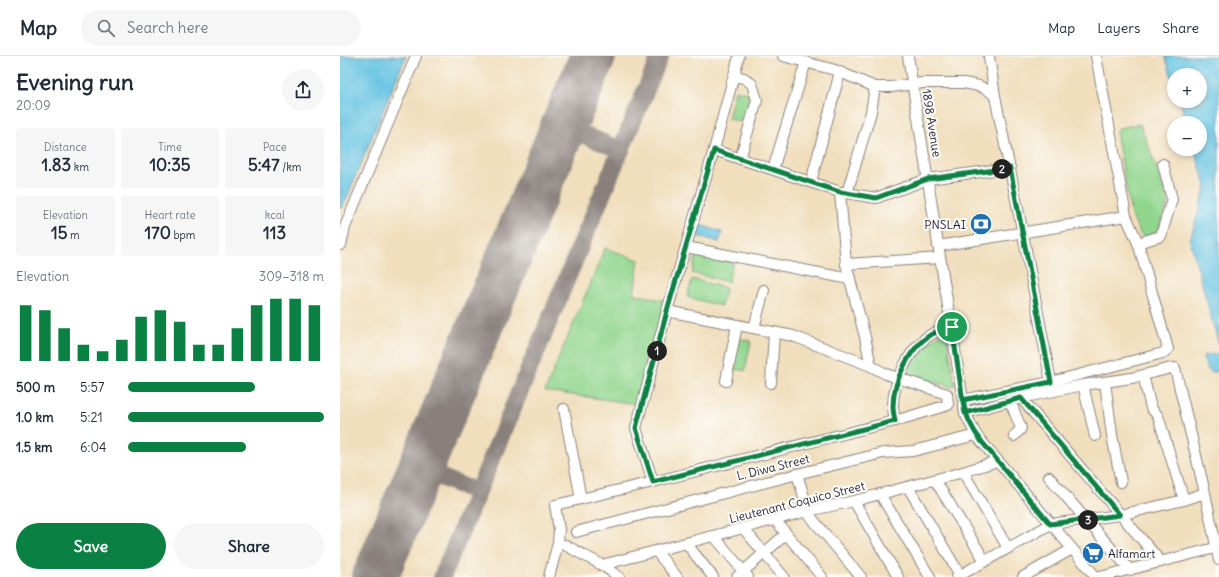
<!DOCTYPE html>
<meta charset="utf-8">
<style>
body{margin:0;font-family:Delius,sans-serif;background:#f6f6f7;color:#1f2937;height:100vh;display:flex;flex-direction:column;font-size:15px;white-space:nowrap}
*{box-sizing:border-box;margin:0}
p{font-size:13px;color:#747a83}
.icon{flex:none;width:22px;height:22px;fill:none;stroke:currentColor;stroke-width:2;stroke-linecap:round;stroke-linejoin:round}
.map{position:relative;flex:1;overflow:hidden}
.panel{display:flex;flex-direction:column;background:#fff;width:340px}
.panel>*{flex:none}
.tools{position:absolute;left:827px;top:12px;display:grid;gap:8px}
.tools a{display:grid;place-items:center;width:40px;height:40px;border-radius:50%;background:#fff;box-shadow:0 2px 6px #0003;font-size:20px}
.pin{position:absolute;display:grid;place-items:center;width:34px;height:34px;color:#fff;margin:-17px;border:2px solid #fff;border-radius:50%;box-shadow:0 1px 4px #0007}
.km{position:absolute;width:20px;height:20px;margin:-10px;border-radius:50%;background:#222;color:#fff;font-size:11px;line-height:20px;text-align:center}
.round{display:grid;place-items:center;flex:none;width:42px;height:42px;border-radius:21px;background:#f6f6f7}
.overview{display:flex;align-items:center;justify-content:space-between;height:68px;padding:0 16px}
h1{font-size:22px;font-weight:800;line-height:30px}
.figures{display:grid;grid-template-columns:repeat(3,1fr);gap:6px;height:68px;padding:4px 16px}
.figures div{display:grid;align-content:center;border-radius:4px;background:#f6f6f7;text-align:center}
.figures b{font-size:17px;font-weight:800}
.figures small{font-size:11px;font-weight:400}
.figures p{font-size:11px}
.chart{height:112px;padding:8px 16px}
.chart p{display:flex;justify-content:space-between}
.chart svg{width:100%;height:72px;margin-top:4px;stroke:#0b8043;stroke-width:6}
.action{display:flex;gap:8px;margin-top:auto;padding:8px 16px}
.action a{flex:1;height:46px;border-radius:24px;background:#0b8043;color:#fff;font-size:16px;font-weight:800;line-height:46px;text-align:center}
.action a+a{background:#f6f6f7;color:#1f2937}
ul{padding:0 16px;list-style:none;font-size:13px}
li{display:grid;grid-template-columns:64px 48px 1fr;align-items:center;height:30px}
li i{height:10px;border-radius:5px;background:#0b8043}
header{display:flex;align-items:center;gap:24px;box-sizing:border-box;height:56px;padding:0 20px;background:#fff;border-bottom:1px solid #e0e1e3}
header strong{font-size:19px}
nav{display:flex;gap:22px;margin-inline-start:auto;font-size:14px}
.search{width:280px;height:36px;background:#f6f6f7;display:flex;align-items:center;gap:10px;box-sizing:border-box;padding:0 14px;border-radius:22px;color:#747a83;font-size:15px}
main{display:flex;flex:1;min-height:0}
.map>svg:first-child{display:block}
.green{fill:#90d58d;stroke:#597c64}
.water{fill:#64c2e2;stroke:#43728e}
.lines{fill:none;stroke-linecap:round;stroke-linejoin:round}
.taxiway{stroke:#89807c;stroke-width:18}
.runway{stroke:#89807c;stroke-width:46}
.minor-casing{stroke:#89807c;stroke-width:12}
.minor{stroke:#fff;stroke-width:10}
.route-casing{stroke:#fff;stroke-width:8}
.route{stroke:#0b8043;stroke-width:5}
.labels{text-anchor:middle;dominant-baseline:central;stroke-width:4;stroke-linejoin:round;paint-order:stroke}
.street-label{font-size:12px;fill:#22223b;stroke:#fdfcf7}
.poi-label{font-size:12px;fill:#22223b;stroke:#fdfcf7;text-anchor:end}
</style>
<header>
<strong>Map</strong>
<div class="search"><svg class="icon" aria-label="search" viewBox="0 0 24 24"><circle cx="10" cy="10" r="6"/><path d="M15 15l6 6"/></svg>Search here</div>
<nav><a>Map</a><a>Layers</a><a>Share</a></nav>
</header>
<main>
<section class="panel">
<div class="overview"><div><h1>Evening run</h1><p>20:09</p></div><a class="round"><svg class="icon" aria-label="share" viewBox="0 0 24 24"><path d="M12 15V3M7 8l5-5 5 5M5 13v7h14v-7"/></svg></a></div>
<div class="figures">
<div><p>Distance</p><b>1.83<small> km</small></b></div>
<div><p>Time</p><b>10:35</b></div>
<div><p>Pace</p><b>5:47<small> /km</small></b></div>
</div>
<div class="figures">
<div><p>Elevation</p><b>15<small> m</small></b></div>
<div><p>Heart rate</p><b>170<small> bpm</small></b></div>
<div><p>kcal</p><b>113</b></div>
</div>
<div class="chart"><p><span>Elevation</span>309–318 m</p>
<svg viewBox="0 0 160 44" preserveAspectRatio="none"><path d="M5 44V10M15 44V13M25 44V24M35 44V34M45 44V38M55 44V31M65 44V17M75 44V13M85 44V20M95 44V34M105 44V34M115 44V24M125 44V10M135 44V6M145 44V6M155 44V10"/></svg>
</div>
<ul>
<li><b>500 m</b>5:57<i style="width:65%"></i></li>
<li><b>1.0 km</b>5:21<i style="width:100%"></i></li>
<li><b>1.5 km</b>6:04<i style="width:60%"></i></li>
</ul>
<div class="action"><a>Save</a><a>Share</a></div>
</section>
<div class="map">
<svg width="879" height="521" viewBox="0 0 879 521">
<rect width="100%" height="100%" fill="#fdfcf7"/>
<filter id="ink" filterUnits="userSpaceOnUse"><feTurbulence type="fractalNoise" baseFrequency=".025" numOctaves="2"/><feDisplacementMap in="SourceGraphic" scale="8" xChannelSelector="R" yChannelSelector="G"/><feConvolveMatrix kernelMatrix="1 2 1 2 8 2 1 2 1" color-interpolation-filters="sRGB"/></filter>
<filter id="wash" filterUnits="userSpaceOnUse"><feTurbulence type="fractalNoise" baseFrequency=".012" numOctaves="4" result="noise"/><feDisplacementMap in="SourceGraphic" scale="16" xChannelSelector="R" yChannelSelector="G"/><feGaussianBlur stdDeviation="0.9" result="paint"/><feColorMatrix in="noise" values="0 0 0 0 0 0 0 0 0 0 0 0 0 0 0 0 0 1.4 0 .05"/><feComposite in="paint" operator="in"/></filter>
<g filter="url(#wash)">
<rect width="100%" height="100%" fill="#f0debc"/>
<!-- green -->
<g class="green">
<path d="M395,34L413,38L405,67L388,63Z"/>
<path d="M800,68L826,137L828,148L817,176L808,180L801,179L791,158L776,76L779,72Z"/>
<path d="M265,192L299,204L294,238L326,245L296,348L205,335Z"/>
<path d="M357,197L393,206L388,226L352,217Z"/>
<path d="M352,223L386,232L381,250L347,241Z"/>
<path d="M601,278L607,281L615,329L612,331L567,319C566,309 577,295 584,289C589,285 596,282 601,278Z"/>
<path d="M397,282L411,285L405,315L390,312Z"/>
</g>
<!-- water -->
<g class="water">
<path d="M0,0H66L3,151L0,153Z"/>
<path d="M825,0H879V290L850,184L866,130L854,93H860V67H846L840,45H860V19H834V28Z"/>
<path d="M360,169L382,176L379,186L357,180Z"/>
<path d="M879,297V314C868,321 865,309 863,300Z"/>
</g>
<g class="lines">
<!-- taxiway -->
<g class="taxiway">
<path d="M224,71L281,94"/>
<path d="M80,413L137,436"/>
<path d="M102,521L320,0"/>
</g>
<!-- runway -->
<path class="runway" d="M35,521L253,0"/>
</g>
</g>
<g filter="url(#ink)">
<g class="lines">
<!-- minor casing -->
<g class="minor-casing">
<g id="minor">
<path d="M443,0L495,14L535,31H551L583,27H624L639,30L648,34L655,40"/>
<path d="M568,0L625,357L636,379L642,386L756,521"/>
<path d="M649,0L655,40L683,178L711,326"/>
<path d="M394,20L404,22L412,28L417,44L400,103"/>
<path d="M374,94L500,136L536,142L588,123L670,112"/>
<path d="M433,113L466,6"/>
<path d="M471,126L500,16"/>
<path d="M500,136L506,208L525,281L531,310"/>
<path d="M507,137L531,56L535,31"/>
<path d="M798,187L821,180L832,143L823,108"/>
<path d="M1,189L5,171L76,0"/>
<path d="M598,190L786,160"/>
<path d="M346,191L510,223"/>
<path d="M506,208L600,202"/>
<path d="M414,272L424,234"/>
<path d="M803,319L811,352L818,360L844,444"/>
<path d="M386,325L397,269"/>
<path d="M765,326L772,379L781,426"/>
<path d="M431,327L434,276"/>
<path d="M743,329L755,380"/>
<path d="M681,342L821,506"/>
<path d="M623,344L711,326L823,297L828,293L798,187L786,160L756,0"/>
<path d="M670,345L681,372L680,374L674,380"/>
<path d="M224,353L241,443"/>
<path d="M625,357L681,342L743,329L792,322L831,312H835L865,437L879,504"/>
<path d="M555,365C554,360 553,355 553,350C553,325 571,288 594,277C600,274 606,273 612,271"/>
<path d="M623,416L668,492"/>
<path d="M457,418L470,460L521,521"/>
<path d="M709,421L790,514"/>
<path d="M595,424L645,505"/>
<path d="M313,426L296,372L327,255L374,94L399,0"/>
<path d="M568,431L620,519"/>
<path d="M540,438L590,521"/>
<path d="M514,445L558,521"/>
<path d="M435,464L482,521"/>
<path d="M403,472L444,521"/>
<path d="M236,476L457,418L543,397L573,395L636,379"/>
<path d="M374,480L408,521"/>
<path d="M346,487L373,521"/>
<path d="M225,489L262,509L279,521"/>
<path d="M316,495L337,521"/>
<path d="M262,509L468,455L514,445L623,416L657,405"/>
<path d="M209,521L218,487L219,474L215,449L313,426L555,365L608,349L607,338L546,318L531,310L453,280L327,255"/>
<path d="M397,521L446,478"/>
<path d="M617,521L711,468L780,459L844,444L865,437"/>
<path d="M683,521L732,493"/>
<path d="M760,521L875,492"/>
</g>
</g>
<!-- minor -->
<use href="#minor" class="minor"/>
</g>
</g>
<g class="lines" filter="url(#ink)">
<!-- route casing -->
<g class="route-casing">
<path id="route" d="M612,271C606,273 600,274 594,277C571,288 553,325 553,350C553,355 554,360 555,365L313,426L296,372L327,255L374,94L500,136L536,142L588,123L670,112L711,326L623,344C625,360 632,373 642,386L710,468L780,459L681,342L625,357L624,352L612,271"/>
</g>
<!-- route -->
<use href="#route" class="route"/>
</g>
<!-- icons -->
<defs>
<g id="bank-disc" transform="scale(1.15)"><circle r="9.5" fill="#1f6fb2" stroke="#fdfcf7"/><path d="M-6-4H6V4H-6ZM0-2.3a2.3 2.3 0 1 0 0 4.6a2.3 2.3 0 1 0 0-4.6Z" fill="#fff"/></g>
<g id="supermarket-disc" transform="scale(1.15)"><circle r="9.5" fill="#1f6fb2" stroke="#fdfcf7"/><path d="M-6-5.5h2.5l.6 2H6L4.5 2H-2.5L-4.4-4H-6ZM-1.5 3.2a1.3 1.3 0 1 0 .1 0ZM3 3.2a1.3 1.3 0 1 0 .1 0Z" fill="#fff"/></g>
</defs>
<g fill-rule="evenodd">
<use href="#bank-disc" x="641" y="168"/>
<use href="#supermarket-disc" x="753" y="497"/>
</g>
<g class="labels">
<!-- street labels -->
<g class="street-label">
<text transform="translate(592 67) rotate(81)">1898 Avenue</text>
<text transform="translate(433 411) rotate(-14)">L. Diwa Street</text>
<text transform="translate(457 446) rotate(-14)">Lieutenant Coquico Street</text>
</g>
<!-- poi labels -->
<g class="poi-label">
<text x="626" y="168">PNSLAI</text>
<text x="768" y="497" text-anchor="start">Alfamart</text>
</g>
</g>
</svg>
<div class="tools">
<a>+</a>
<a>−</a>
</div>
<div class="pin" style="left:612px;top:271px;background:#1e9e55"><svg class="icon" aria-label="arrive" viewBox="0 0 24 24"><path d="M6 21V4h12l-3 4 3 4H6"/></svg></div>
<b class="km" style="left:317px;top:295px">1</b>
<b class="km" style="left:662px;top:113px">2</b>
<b class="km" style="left:748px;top:464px">3</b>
</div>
</main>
